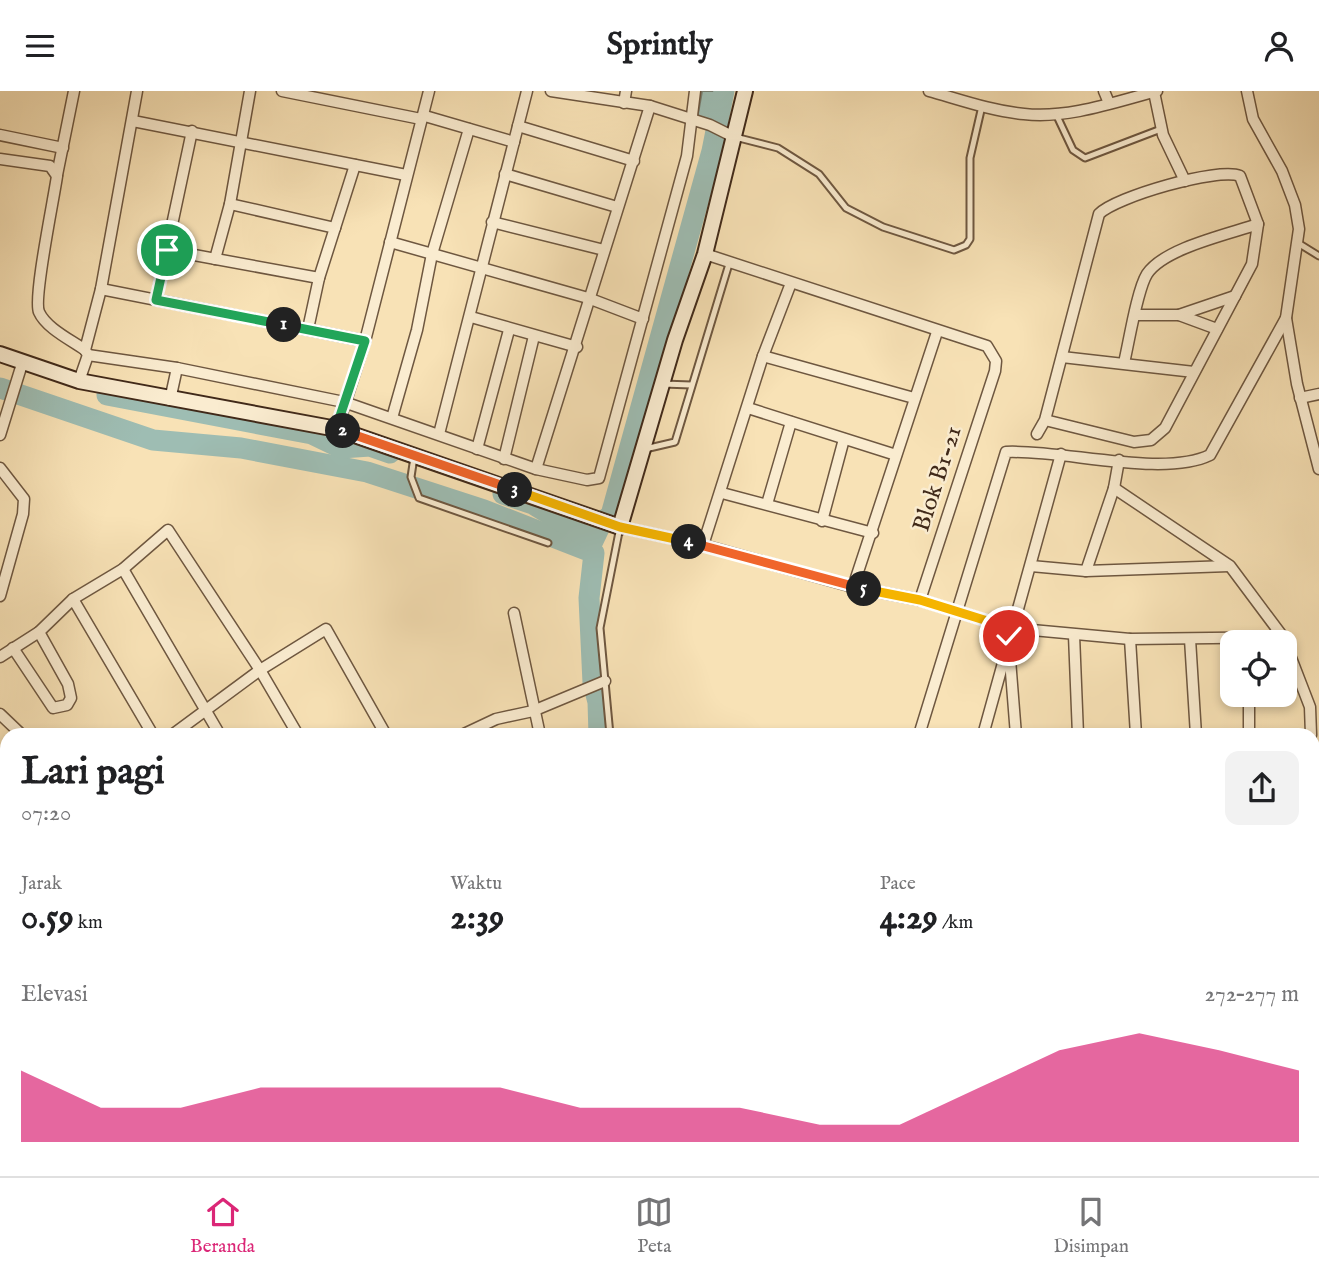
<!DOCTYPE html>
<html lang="id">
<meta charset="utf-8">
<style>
body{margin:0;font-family:"IM FELL English",serif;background:#f2f2f2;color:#202124;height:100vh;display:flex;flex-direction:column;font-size:26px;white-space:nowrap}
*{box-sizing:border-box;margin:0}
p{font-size:23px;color:#757577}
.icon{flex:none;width:38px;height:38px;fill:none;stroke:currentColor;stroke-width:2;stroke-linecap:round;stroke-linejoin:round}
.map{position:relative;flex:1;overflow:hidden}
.drawer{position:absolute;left:0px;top:637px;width:1320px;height:448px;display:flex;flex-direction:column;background:#fff;border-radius:21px 21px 0 0;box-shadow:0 4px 10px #0003}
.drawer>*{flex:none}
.tools{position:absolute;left:1220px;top:539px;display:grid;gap:14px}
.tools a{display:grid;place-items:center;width:77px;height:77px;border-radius:14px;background:#fff;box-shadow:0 4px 10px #0003;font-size:35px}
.pin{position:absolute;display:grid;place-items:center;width:60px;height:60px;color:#fff;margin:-30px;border:4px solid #fff;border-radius:50%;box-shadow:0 2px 7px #0007}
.km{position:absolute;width:35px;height:35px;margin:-18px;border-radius:50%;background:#222;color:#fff;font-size:19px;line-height:35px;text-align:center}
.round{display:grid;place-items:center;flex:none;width:74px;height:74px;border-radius:14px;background:#f2f2f2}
.headline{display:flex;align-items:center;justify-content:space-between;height:119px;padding:0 21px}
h1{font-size:38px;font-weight:700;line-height:52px}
.metrics{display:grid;grid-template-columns:repeat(3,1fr);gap:10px;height:119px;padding:7px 21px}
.metrics div{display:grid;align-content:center}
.metrics b{font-size:35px;font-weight:700}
.metrics small{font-size:19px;font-weight:400}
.metrics p{font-size:19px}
.chart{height:196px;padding:14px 21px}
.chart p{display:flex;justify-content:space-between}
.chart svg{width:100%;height:126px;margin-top:7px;fill:#db2777;opacity:.7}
header{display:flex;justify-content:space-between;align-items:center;height:91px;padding:0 21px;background:#fff;font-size:32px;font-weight:700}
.tab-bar{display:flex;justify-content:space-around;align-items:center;height:98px;border-top:2px solid #e0e0e0;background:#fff;font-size:19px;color:#757577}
.tab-bar a{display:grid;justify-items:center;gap:4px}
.tab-bar .active{color:#db2777}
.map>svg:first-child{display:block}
.water{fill:#9ebdb3;stroke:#788275;stroke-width:2}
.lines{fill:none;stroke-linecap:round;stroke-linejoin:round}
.river{stroke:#9ebdb3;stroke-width:21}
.lane-casing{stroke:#6e5740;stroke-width:9}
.street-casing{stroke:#6e5740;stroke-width:13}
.secondary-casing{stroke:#402919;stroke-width:18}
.lane{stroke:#faecd0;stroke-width:5}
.street{stroke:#faecd0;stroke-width:10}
.secondary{stroke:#faecd0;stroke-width:14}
.split-1-casing{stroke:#fff;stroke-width:14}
.split-2-casing{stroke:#fff;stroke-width:14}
.split-3-casing{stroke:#fff;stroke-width:14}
.split-4-casing{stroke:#fff;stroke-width:14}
.split-5-casing{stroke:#fff;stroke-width:14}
.split-6-casing{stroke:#fff;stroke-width:14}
.split-1{stroke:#22a559;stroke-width:9}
.split-2{stroke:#22a559;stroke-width:9}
.split-3{stroke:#f0652b;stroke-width:9}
.split-4{stroke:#f5b400;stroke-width:9}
.split-5{stroke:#f0652b;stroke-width:9}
.split-6{stroke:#f5b400;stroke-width:9}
.labels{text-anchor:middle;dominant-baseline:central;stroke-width:5;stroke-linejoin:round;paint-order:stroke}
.street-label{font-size:24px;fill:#402919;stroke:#faecd0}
</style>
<header><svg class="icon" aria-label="menu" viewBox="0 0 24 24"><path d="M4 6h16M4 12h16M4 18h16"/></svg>Sprintly<svg class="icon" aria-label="person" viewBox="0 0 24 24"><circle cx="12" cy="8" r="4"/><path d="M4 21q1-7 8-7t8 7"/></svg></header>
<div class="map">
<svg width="1319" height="1085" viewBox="0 0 1319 1085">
<rect width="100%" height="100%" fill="#f8e2b6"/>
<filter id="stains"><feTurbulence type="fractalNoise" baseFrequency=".00286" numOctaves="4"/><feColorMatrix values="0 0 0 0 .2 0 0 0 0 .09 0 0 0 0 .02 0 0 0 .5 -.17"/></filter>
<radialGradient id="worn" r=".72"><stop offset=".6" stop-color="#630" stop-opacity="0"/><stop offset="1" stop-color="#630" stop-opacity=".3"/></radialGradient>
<!-- water -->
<path class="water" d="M702,0H732L722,43L696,34Z"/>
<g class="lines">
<!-- river -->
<g class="river">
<path d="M0,297L153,349L241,357L367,381L484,419L594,462L589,507L593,592L598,611L599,644"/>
<path d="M107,304L312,343L341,357L370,355L390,362"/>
<path d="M503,403L533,413L593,450L602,431L611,424L712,60L724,0"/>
</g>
<!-- lane casing -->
<g class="lane-casing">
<g id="lane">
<path d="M1056,23L1073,59L1085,67L1161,38"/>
<path d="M735,46L778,57L819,83L846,117L883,136L954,159L966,154L970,148V67L982,15"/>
<path d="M1298,152L1319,165"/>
<path d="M663,293L691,294"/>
<path d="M645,358L675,351L729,173"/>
<path d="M414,366L411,386L419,407L548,452"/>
<path d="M610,644L600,537L620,436"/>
</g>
</g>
<!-- street casing -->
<g class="street-casing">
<g id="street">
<path d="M282,0L421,28"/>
<path d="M551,0L650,15L710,34L734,46"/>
<path d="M929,0C961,9 992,20 1024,23C1068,28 1115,11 1157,0"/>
<path d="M1104,0L1109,12"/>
<path d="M1247,0L1253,28L1282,80L1295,114L1299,138L1286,227L1297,293L1319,378"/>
<path d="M1154,1L1163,44L1185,90"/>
<path d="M624,12L626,0"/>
<path d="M425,25L514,51"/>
<path d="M133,30L406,84"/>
<path d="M518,35L634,70"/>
<path d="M0,44L63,57"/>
<path d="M0,68L50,75L57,85C54,107 33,207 39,221C46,237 71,249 85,259"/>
<path d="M505,83L617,116"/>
<path d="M57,84L74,0"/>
<path d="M230,113L335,137"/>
<path d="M492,131L604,159"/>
<path d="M390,151L588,207L643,228"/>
<path d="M167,159L319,187"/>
<path d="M705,163L987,255L996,270L995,280L920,509"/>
<path d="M215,168L230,113L250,0"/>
<path d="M101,198L365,250"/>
<path d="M156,209L192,40"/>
<path d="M1136,224H1179L1217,238"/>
<path d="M1179,224L1235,205"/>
<path d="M471,226L577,256"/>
<path d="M308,238L319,187L355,74"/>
<path d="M88,264L177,277L344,311L536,378L587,389L599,387L687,65L695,0"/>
<path d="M763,265L914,307"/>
<path d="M1062,266L1194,281"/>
<path d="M1124,272C1129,251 1137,199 1147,183C1164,157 1229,143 1258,133"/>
<path d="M79,290L88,264L85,259L101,198L137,0"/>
<path d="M1300,307L1319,303"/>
<path d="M170,309L177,277"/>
<path d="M748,317L896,364"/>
<path d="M392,327L417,239L432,163L469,38"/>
<path d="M337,338L365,250L429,0"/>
<path d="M439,343L527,0"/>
<path d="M1037,343L1045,329L1099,123C1115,106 1218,76 1240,85L1258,133L1252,173L1165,337L1151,349L1134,351L1045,329"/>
<path d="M0,344L22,273"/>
<path d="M477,358L509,239"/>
<path d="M504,368L534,245"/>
<path d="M0,377L24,408L23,423L0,505"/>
<path d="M536,378L650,15"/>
<path d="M1114,397L1230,475L1283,546L1310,616L1311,644"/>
<path d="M722,402L873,442"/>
<path d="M767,413L791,331"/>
<path d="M822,430L844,348"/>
<path d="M620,436L703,454L853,496L920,509L1010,537L1130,548L1283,546"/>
<path d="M703,454L763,265L791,192"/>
<path d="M1031,475L1086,480L1229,475"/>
<path d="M123,478L220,644"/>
<path d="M1086,480L1114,397L1119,369"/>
<path d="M853,496L937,241"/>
<path d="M73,508L153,644"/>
<path d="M514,522L540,644"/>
<path d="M1074,544L1078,644"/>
<path d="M1130,548L1136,644"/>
<path d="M1190,548L1196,644"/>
<path d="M1009,556L1016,644"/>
<path d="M13,557L53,617L67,614L71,607L68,593L39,541"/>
<path d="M0,566L39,541L73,508L123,478L168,439L260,579L298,644"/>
<path d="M1249,604V644"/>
<path d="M0,623L22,644"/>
<path d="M172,644L260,579L326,538L386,644"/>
<path d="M462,644L496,628L533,620L605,590"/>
<path d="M919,644L1006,361C1061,358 1163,387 1210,364L1286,227"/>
<path d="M983,644L1061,363"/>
<path d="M1312,698V722"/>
<path d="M1312,771H1319"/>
<path d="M0,778L7,788"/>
<path d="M1312,828H1319"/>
<path d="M1312,868L1319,891"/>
<path d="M0,909L7,919"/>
<path d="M1312,913H1319"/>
<path d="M1312,937L1319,955"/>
<path d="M1312,1030L1319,1026"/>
<path d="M430,1078L434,1085"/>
<path d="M496,1078L500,1085"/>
<path d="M572,1078L576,1085"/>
<path d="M637,1078L642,1085"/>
<path d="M699,1078L704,1085"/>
<path d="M1256,1078L1258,1085"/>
<path d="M293,1083L300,1078"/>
<path d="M115,1085L127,1078"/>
<path d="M237,1085L249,1078"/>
<path d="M442,1085L454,1078"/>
<path d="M878,1085L887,1078"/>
<path d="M1149,1085L1150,1078"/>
</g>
</g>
<!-- secondary casing -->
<g class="secondary-casing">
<path id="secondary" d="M0,263L79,290L337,338L620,436L675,249L705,163L745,0"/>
</g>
<!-- lane -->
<use href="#lane" class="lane"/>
<!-- street -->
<use href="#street" class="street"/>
<!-- secondary -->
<use href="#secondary" class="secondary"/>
</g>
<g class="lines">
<!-- split-1 casing -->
<g class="split-1-casing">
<path id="split-1" d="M167,159L156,209L284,234"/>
</g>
<!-- split-2 casing -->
<g class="split-2-casing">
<path id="split-2" d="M284,234L365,250L339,328L337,338L343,340"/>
</g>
<!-- split-3 casing -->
<g class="split-3-casing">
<path id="split-3" d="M343,340L515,399"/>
</g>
<!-- split-4 casing -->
<g class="split-4-casing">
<path id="split-4" d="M515,399L620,436L689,451"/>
</g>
<!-- split-5 casing -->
<g class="split-5-casing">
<path id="split-5" d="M689,451L864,498"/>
</g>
<!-- split-6 casing -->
<g class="split-6-casing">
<path id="split-6" d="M864,498L920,509L1010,537L1009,545"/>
</g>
<!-- split-1 -->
<use href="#split-1" class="split-1"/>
<!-- split-2 -->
<use href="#split-2" class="split-2"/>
<!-- split-3 -->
<use href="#split-3" class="split-3"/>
<!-- split-4 -->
<use href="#split-4" class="split-4"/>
<!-- split-5 -->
<use href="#split-5" class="split-5"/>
<!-- split-6 -->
<use href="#split-6" class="split-6"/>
</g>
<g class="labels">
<!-- street labels -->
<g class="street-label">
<text transform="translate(938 388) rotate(-72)">Blok B1-21</text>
</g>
</g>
<rect width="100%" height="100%" filter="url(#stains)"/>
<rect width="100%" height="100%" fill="url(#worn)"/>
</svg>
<div class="tools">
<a><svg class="icon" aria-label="locate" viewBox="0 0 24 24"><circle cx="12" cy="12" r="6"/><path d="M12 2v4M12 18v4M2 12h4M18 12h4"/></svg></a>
</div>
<div class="pin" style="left:167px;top:159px;background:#1e9e55"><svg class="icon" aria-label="arrive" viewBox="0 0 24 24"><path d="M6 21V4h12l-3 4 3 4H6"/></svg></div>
<div class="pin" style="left:1009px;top:545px;background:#d93025"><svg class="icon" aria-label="check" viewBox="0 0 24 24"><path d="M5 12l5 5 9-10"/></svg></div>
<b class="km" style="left:284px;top:234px">1</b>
<b class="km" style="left:343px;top:340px">2</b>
<b class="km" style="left:515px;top:399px">3</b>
<b class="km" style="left:689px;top:451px">4</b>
<b class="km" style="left:864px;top:498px">5</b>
<section class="drawer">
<div class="headline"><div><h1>Lari pagi</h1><p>07:20</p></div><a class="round"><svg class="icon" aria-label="share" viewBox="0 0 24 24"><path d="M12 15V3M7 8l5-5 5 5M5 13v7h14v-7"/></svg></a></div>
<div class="metrics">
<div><p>Jarak</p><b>0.59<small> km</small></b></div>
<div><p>Waktu</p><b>2:39</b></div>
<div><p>Pace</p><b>4:29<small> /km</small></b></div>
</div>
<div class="chart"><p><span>Elevasi</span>272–277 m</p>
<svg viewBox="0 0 160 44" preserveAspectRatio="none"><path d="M0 44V19L10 32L20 32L30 25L40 25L50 25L60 25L70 32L80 32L90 32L100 38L110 38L120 25L130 12L140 6L150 12L160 19V44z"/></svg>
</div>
</section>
</div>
<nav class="tab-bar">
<a class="active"><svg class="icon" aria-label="home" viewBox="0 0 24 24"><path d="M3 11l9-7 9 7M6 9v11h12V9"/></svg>Beranda</a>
<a><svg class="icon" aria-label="map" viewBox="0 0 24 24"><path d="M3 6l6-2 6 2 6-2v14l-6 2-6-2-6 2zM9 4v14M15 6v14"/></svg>Peta</a>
<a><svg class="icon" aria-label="saved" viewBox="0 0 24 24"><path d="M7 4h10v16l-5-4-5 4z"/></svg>Disimpan</a>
</nav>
